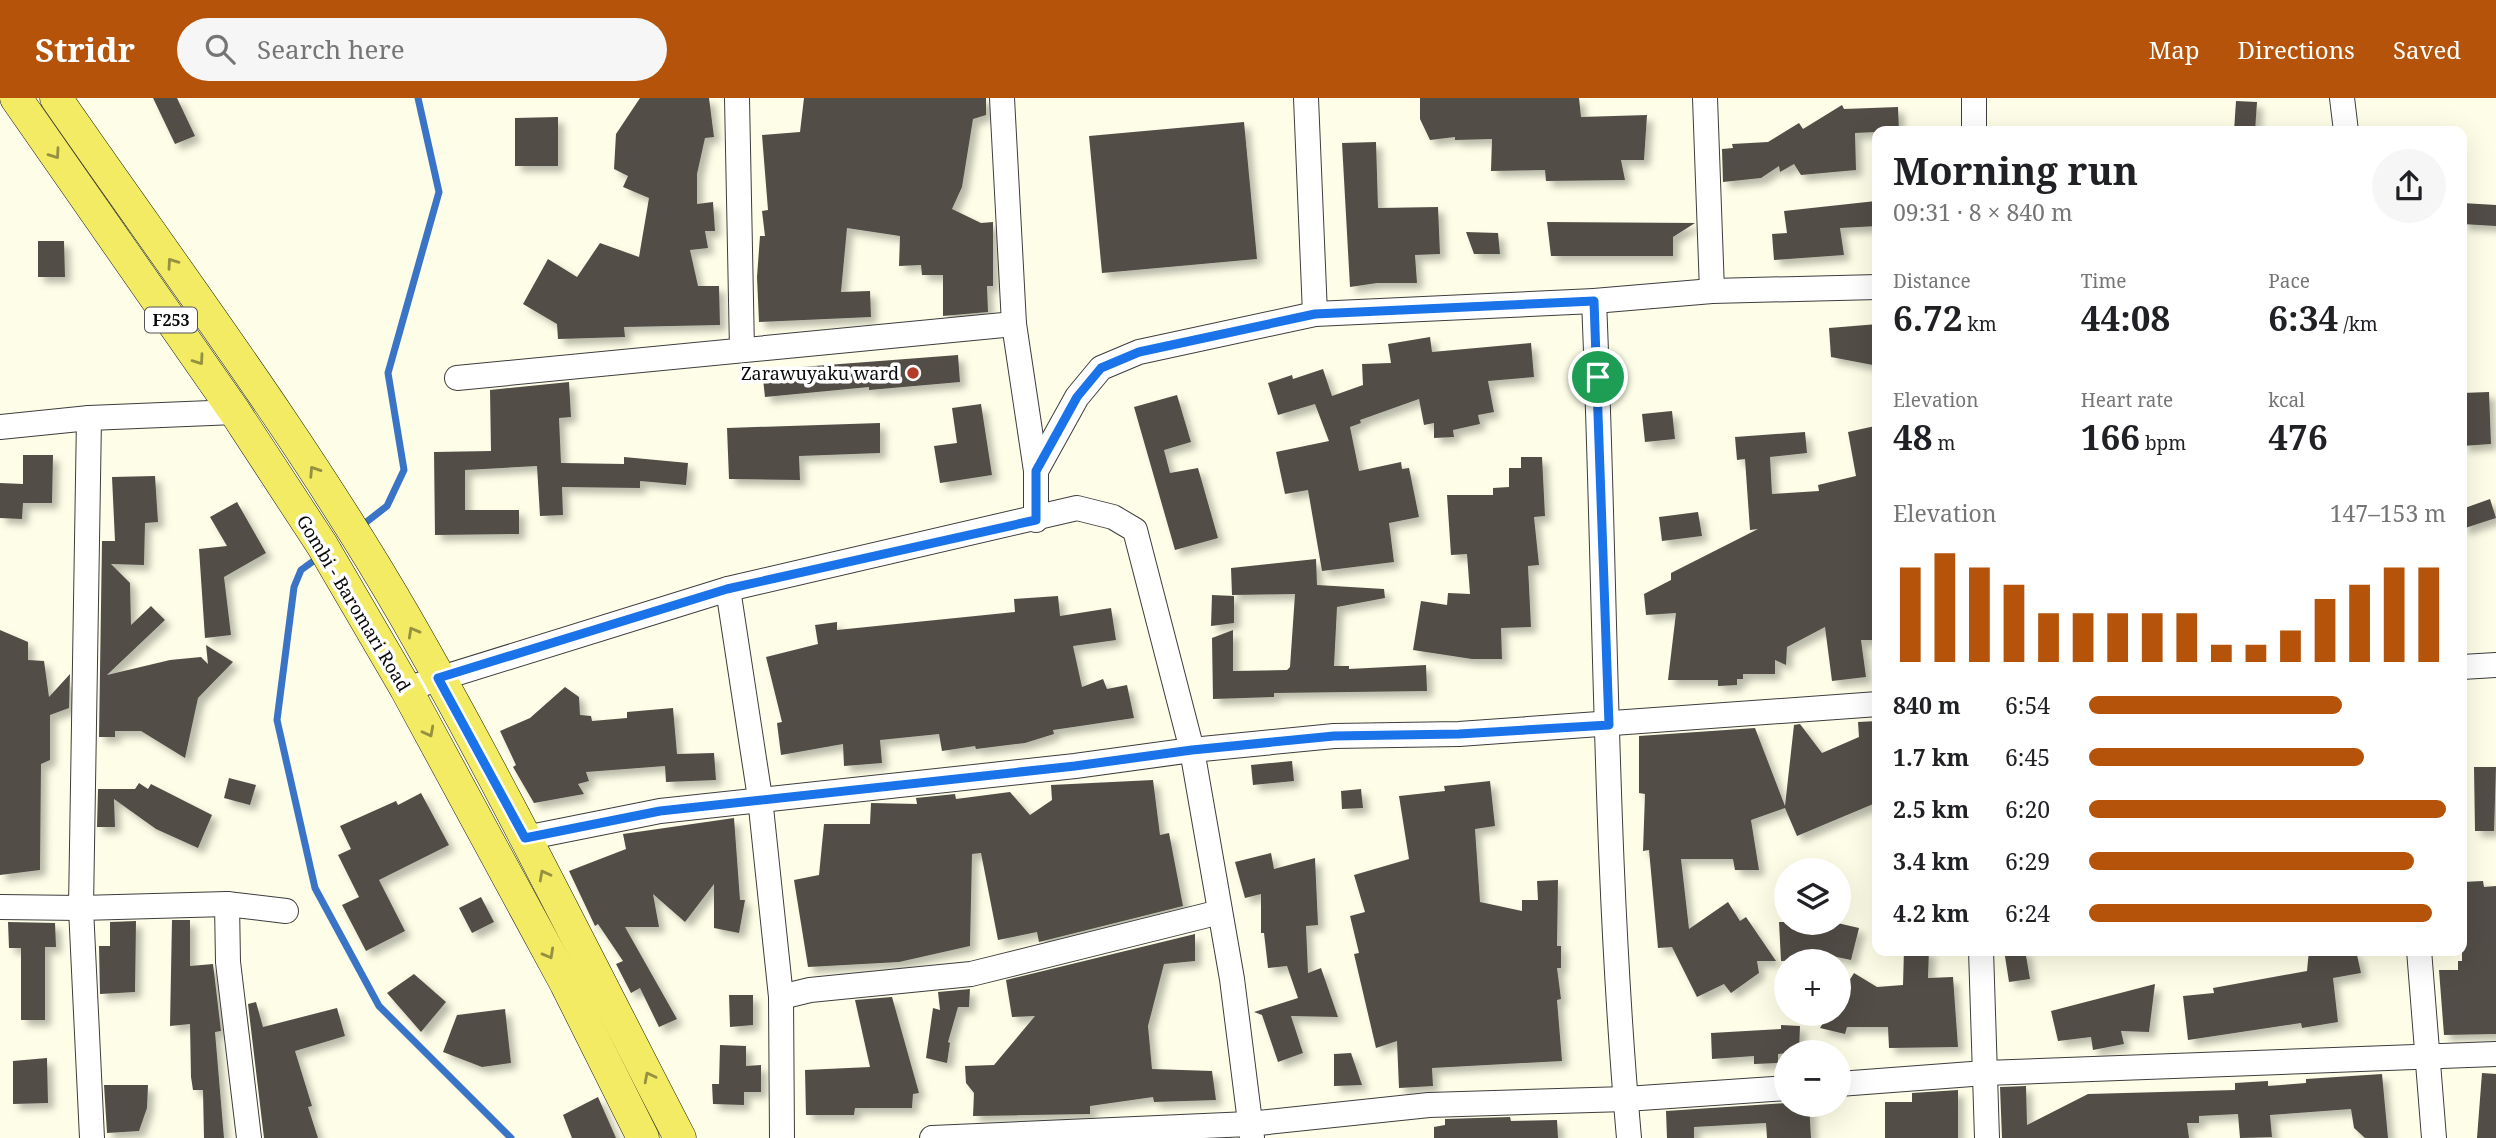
<!DOCTYPE html>
<meta charset="utf-8">
<style>
body{margin:0;font-family:"Noto Serif",serif;background:#f6f6f6;color:#202124;height:100vh;display:flex;flex-direction:column;font-size:26px;white-space:nowrap}
*{box-sizing:border-box;margin:0}
p{font-size:23px;color:#757577}
.icon{flex:none;width:38px;height:38px;fill:none;stroke:currentColor;stroke-width:2;stroke-linecap:round;stroke-linejoin:round}
.map{position:relative;flex:1;overflow:hidden}
.panel{position:absolute;left:1872px;top:28px;width:595px;height:830px;display:flex;flex-direction:column;background:#fff;border-radius:14px;box-shadow:0 7px 28px #0002}
.panel>*{flex:none}
.tools{position:absolute;left:1774px;top:760px;display:grid;gap:14px}
.tools a{display:grid;place-items:center;width:77px;height:77px;border-radius:50%;background:#fff;box-shadow:0 7px 28px #0002;font-size:35px}
.pin{position:absolute;display:grid;place-items:center;width:60px;height:60px;color:#fff;margin:-30px;border:4px solid #fff;border-radius:50%;box-shadow:0 2px 7px #0007}
.round{display:grid;place-items:center;flex:none;width:74px;height:74px;border-radius:37px;background:#f6f6f6}
.head{display:flex;align-items:center;justify-content:space-between;height:119px;padding:0 21px}
h1{font-size:38px;font-weight:700;line-height:52px}
.metrics{display:grid;grid-template-columns:repeat(3,1fr);gap:10px;height:119px;padding:7px 21px}
.metrics div{display:grid;align-content:center}
.metrics b{font-size:35px;font-weight:700}
.metrics small{font-size:19px;font-weight:400}
.metrics p{font-size:19px}
.chart{height:196px;padding:14px 21px}
.chart p{display:flex;justify-content:space-between}
.chart svg{width:100%;height:126px;margin-top:7px;stroke:#b45309;stroke-width:6}
ul{padding:0 21px;list-style:none;font-size:23px}
li{display:grid;grid-template-columns:112px 84px 1fr;align-items:center;height:52px}
li i{height:18px;border-radius:9px;background:#b45309}
header{display:flex;align-items:center;gap:42px;box-sizing:border-box;height:98px;padding:0 35px;background:#b45309;color:#fff}
header strong{font-size:33px}
nav{display:flex;gap:38px;margin-inline-start:auto;font-size:24px}
.search{width:490px;height:63px;background:#f6f6f6;display:flex;align-items:center;gap:18px;box-sizing:border-box;padding:0 24px;border-radius:38px;color:#757577;font-size:26px}
.map>svg:first-child{display:block}
.lines{fill:none;stroke-linecap:round;stroke-linejoin:round}
.stream{stroke:#3a74c7;stroke-width:7}
.building{fill:#524e47;filter:url(#shadow)}
.minor-casing{stroke:#3d3d3d;stroke-width:26}
.major-casing{stroke:#1b1b1b;stroke-width:33}
.minor{stroke:#fff;stroke-width:24}
.major{stroke:#f3eb64;stroke-width:32}
.oneway{stroke:#969140}
.route-casing{stroke:#fff;stroke-width:14}
.route{stroke:#1a73e8;stroke-width:9}
.poi-dot{fill:#b33c29;stroke:#fff;stroke-width:2.5}
.labels{text-anchor:middle;dominant-baseline:central;stroke-width:7;stroke-linejoin:round;paint-order:stroke}
.shield{fill:#fff;stroke:#545454;stroke-width:2}
.shield-label{font-size:16px;font-weight:bold;fill:#0a0a0a}
.poi-label{font-size:18px;fill:#0a0a0a;stroke:#fff;text-anchor:end}
.street-label{font-size:18px;fill:#0a0a0a;stroke:#fff}
</style>
<header>
<strong>Stridr</strong>
<div class="search"><svg class="icon" aria-label="search" viewBox="0 0 24 24"><circle cx="10" cy="10" r="6"/><path d="M15 15l6 6"/></svg>Search here</div>
<nav><a>Map</a><a>Directions</a><a>Saved</a></nav>
</header>
<div class="map">
<svg width="2496" height="1040" viewBox="0 0 2496 1040">
<defs>
<filter id="shadow"><feDropShadow dx="6" dy="6" stdDeviation="3.5" flood-color="#0004"/></filter>
</defs>
<rect width="100%" height="100%" fill="#fefee8"/>
<g class="lines">
<!-- stream -->
<g class="stream">
<path d="M360,429L387,408L404,372L388,275L439,94L418,0"/>
<path d="M319,459L301,472L294,489L277,622L315,790L379,908L511,1040"/>
</g>
</g>
<!-- building -->
<g class="building">
<path d="M153,0H177L195,38L175,46Z"/>
<path d="M640,0H709L714,39L705,40L697,76V106L713,104L715,133H705L708,150L690,152L698,188H719L720,227L624,229L625,239L558,241L557,226L523,206L548,161L577,179L600,145L639,159L649,100L623,89L628,78L614,71L616,36Z"/>
<path d="M804,0H986V17L973,21L962,89L952,111L981,125L993,124V188H987L988,214L943,218V177H922L921,167L899,168L900,138L847,130L841,194L870,193L871,219L759,224L757,179L760,138H765L762,113L768,112L762,37L800,34Z"/>
<path d="M1420,0H1579L1581,19L1647,17L1644,62H1621L1625,82L1546,83L1545,72L1491,73L1492,41L1455,42V39L1430,42L1420,21Z"/>
<path d="M2236,3L2257,4L2255,33H2234Z"/>
<path d="M1842,7L1844,11L1898,9L1899,33L1855,35L1856,72L1801,77L1794,66L1780,74L1779,68L1761,80L1723,84L1722,51L1733,50L1732,46L1768,44L1799,25L1803,31Z"/>
<path d="M558,19V68H515V20Z"/>
<path d="M1244,24L1257,161L1102,175L1089,38Z"/>
<path d="M1376,44L1378,110L1438,109L1440,156L1415,157L1417,185H1377L1350,189L1342,45Z"/>
<path d="M1876,103L1878,128L1840,130L1844,157L1774,162L1772,136L1787,135L1784,113Z"/>
<path d="M2462,105L2496,107V128L2462,126Z"/>
<path d="M1547,124L1695,125L1673,139V158H1551Z"/>
<path d="M1466,134L1498,135L1500,156H1474Z"/>
<path d="M38,143H64L65,179H38Z"/>
<path d="M1878,226V268L1831,259L1829,230Z"/>
<path d="M1430,239L1432,254L1531,245L1534,279L1488,283L1494,314L1478,317L1480,326L1453,332L1454,339L1434,340V325L1424,327L1419,301L1360,322L1361,325L1350,329L1359,373L1401,364L1402,371L1409,370L1419,419L1389,425L1394,464L1322,473L1308,392L1285,396L1276,354L1329,343L1315,306L1278,317L1268,285L1292,277L1293,281L1323,271L1332,298L1363,287L1362,266L1391,265L1388,246Z"/>
<path d="M958,257L960,284L869,292V289L765,299L762,272Z"/>
<path d="M569,284L571,319L559,320L561,365L624,366V359L688,365L686,387L640,383V390L562,389L563,417L540,418L537,368L465,372V412H519V436L435,437L434,354L491,353L490,292Z"/>
<path d="M2489,294L2491,346L2462,348V295Z"/>
<path d="M1177,297L1191,344L1164,352L1170,375L1198,370L1218,440L1175,452L1134,309Z"/>
<path d="M981,306L992,377L940,385L934,348L957,345L952,310Z"/>
<path d="M1672,313L1675,341L1645,344L1642,316Z"/>
<path d="M880,325V355L799,358L800,382L729,381L727,330Z"/>
<path d="M1875,328L1878,342V542H1861L1866,579L1832,583L1825,529L1787,549L1786,567L1775,562V576H1743V581H1737V587L1718,588V582H1668L1676,515L1646,517L1644,496L1671,482V475L1758,431L1750,432L1745,361L1737,362L1735,339L1805,334L1807,355L1770,359L1772,396L1819,393L1818,387L1856,378L1848,334Z"/>
<path d="M23,357H53L52,405H23L22,421L0,420V385L23,386Z"/>
<path d="M1521,359H1542L1545,418L1534,419L1539,467L1528,468L1531,529L1501,530L1502,561H1472L1413,552L1421,503L1447,507L1448,495L1470,496L1467,456L1451,457L1447,397H1493V390L1509,389V370H1521Z"/>
<path d="M155,378L158,424L145,425L144,467L111,466L130,485L131,527L151,508L165,522L107,577L170,562L201,559L208,566L206,547L233,564L198,600L185,660L141,633H115V639H99L102,443H115L112,379Z"/>
<path d="M2490,401L2496,420L2462,431V411Z"/>
<path d="M237,404L266,455L224,479L231,537L205,540L199,451L227,448L210,419Z"/>
<path d="M1698,414L1702,438L1662,443L1659,419Z"/>
<path d="M1316,461L1317,487L1384,491L1385,500L1337,509L1334,568H1349V571L1426,567L1427,593L1274,595V599L1213,601L1212,540L1233,532V573L1287,572L1290,569L1295,496L1232,497L1231,470Z"/>
<path d="M1212,497L1234,498V525L1211,528Z"/>
<path d="M1058,498L1060,518L1111,510L1116,542L1073,548L1082,589L1103,581L1107,591L1127,587L1134,620L1053,632L1054,636L1025,645L976,651L975,648L942,653L939,636L880,642L882,665L844,668L843,646L781,657L777,625L782,624L766,559L818,546L815,527L837,524V532L1015,514L1014,501Z"/>
<path d="M0,532L28,544V562L44,563L49,599L70,576L69,610L50,617V662L41,666L40,772L0,777Z"/>
<path d="M565,589L579,599L580,617L591,618L592,623L627,620V614L673,610L677,656L714,655L716,682L666,684L665,668L586,674L589,683L578,686L584,696L534,705L513,669L516,667L500,633L530,620Z"/>
<path d="M1878,623V704L1797,738L1785,710L1751,722L1759,772H1735L1733,761H1681L1689,831L1728,804L1740,823L1746,819L1776,863H1757L1759,875L1731,895L1724,886L1697,899L1672,849L1658,850L1649,752L1643,753L1645,696L1639,695V638L1755,630L1785,708L1794,627L1800,626L1822,655L1859,639L1858,624Z"/>
<path d="M1292,663L1294,683L1253,687L1251,667Z"/>
<path d="M2474,669H2496L2494,733H2475Z"/>
<path d="M229,680L256,687L250,707L224,700Z"/>
<path d="M1153,682L1160,737L1169,735L1183,808L1039,844L1037,834L998,842L981,755L972,756L970,848L899,864L808,869L794,782L819,777L824,726H870L871,705L917,706L916,700L955,696L956,701L1010,694L1030,717L1052,702L1051,687Z"/>
<path d="M1490,683L1495,728L1475,731L1480,804L1522,813V802H1538L1537,783L1558,782L1557,848H1561V870H1557L1561,901L1557,902L1562,963L1432,970L1433,988L1399,990L1397,943L1376,950L1354,856L1359,855L1350,818L1365,814L1354,777L1409,761L1399,698L1445,693L1444,688Z"/>
<path d="M139,685L148,691L151,686L212,717L198,750L156,731L114,701L115,729H97L98,691H135Z"/>
<path d="M1361,691L1363,710L1342,711L1341,693Z"/>
<path d="M421,695L449,747L379,782L405,833L366,853L342,807L359,799L338,757L351,751L340,728L396,703L398,707Z"/>
<path d="M734,720L740,802H745L739,835L714,830V786L685,824L653,796L659,829H625L677,921L659,929L640,890L631,895L616,866L623,863L598,826L595,828L569,773L626,751L623,736Z"/>
<path d="M1271,755L1274,771L1315,760L1318,827L1306,828L1308,875L1321,870L1338,919L1291,918L1303,955L1278,964L1262,917L1254,914L1298,900L1287,868L1268,870L1264,835H1261V796L1245,800L1235,764Z"/>
<path d="M2483,783L2484,789L2496,788V936L2444,937L2439,872H2458V863H2462V784Z"/>
<path d="M481,799L494,824L472,835L459,810Z"/>
<path d="M172,822H190V868L213,866L221,933L215,934L224,1040H204L203,992H193L191,979L190,926L170,928Z"/>
<path d="M136,823L135,894L100,896L99,848H110V824Z"/>
<path d="M8,824L55,825L56,849H45V922H21V850H9Z"/>
<path d="M1779,824H1833L1859,830L1851,862L1804,852L1806,863H1781Z"/>
<path d="M1195,836V863L1164,866L1148,928L1152,971L1212,973L1216,1002L1154,1004L1153,999L1090,1008V1016L973,1018L974,995L966,985L965,968L994,967L1035,918L1012,919L1006,882Z"/>
<path d="M1904,852H1929L1928,880L1953,879L1958,949L1889,950L1888,929H1847L1845,936L1820,930L1829,915H1839V899L1854,875L1877,889L1903,887Z"/>
<path d="M2004,852H2025L2030,881L2009,884Z"/>
<path d="M2309,852H2353V858L2357,857L2361,875L2333,880L2338,924L2302,930L2301,925L2188,942L2183,898L2214,895L2213,890L2307,873Z"/>
<path d="M414,876L446,904L421,934L387,895Z"/>
<path d="M2155,886L2149,934L2121,933L2124,946L2093,952L2091,939L2058,943L2051,913Z"/>
<path d="M970,891L969,909H958L948,944L950,945L947,965L926,960L933,910L940,912L938,894Z"/>
<path d="M729,897H753V927L730,929Z"/>
<path d="M892,899L919,995L913,996L912,1010H855L854,1017H806L805,972L870,969L855,902Z"/>
<path d="M256,904L263,929L337,910L345,938L295,953L312,1008L308,1009L318,1040H264L248,906Z"/>
<path d="M505,911L511,965L482,969L443,954L457,917Z"/>
<path d="M1781,927L1800,928L1799,954L1778,956V965L1754,966V958L1712,961L1711,935L1781,931Z"/>
<path d="M720,947L746,948V968L761,967V994H744V1007L713,1006L712,986H719Z"/>
<path d="M1351,955L1362,987L1334,988V956Z"/>
<path d="M47,960L48,1005L13,1006V963Z"/>
<path d="M2482,975L2496,976V1040H2477Z"/>
<path d="M2382,976L2388,1040H2365L2354,1030L2351,1011L2270,1017L2272,1039L2240,1040L2238,1016L2199,1018V1025H2187L2189,1040H2002L2000,989L2026,988L2027,1027L2088,996L2235,992V985L2268,983V988L2306,985V981Z"/>
<path d="M104,987H148L147,1010L139,1033L107,1035Z"/>
<path d="M1958,992V1040H1885V1004H1912V995Z"/>
<path d="M598,999L616,1040H572L563,1017Z"/>
<path d="M1787,1005L1809,1006L1811,1040H1767L1766,1025L1694,1029V1040H1667L1666,1013Z"/>
<path d="M1510,1019L1511,1023L1557,1022L1558,1040H1434V1029L1445,1027V1021Z"/>
</g>
<g class="lines">
<!-- minor casing -->
<g class="minor-casing">
<g id="minor">
<path d="M737,0L742,252"/>
<path d="M1002,0L1014,226L1036,373"/>
<path d="M1306,0L1315,216"/>
<path d="M1705,0L1712,193"/>
<path d="M2342,0L2346,33"/>
<path d="M1974,33V0"/>
<path d="M1594,203C1606,482 1604,762 1629,1040"/>
<path d="M457,280L1014,226"/>
<path d="M0,329L89,320L235,314"/>
<path d="M1036,422V373L1077,299L1101,270L1139,254L1315,216L1594,203L1712,193L1878,189"/>
<path d="M728,491L760,700L781,899L782,1040"/>
<path d="M2462,569L2496,567"/>
<path d="M406,591L728,491L1077,410L1113,419L1135,432L1192,652L1232,881L1252,1040"/>
<path d="M525,740L660,713L1075,668L1192,652L1334,638L1459,636L1878,606"/>
<path d="M227,806L228,864L249,1040"/>
<path d="M0,809L81,810L89,320"/>
<path d="M1981,852L1987,1040"/>
<path d="M2419,852L2434,1040"/>
<path d="M781,899L810,892L971,876L1220,814"/>
<path d="M1839,986L1985,975L2496,956"/>
<path d="M92,1040L81,810L227,806L286,813"/>
<path d="M932,1040L1249,1026L1429,1007L1626,1001L1787,990"/>
</g>
</g>
<!-- major casing -->
<g class="major-casing">
<g id="major">
<path d="M16,0L235,314L322,447L406,591L566,886L643,1040"/>
<path d="M56,0C175,172 302,340 407,522C504,691 590,867 680,1040"/>
</g>
</g>
<!-- minor -->
<use href="#minor" class="minor"/>
<!-- major -->
<use href="#major" class="major"/>
</g>
<!-- one-way arrows -->
<defs><path id="oneway-chevron" d="M-2-3.5L2.5 0L-2 3.5" fill="none" stroke-width="1.6" stroke-linecap="round" stroke-linejoin="round" transform="scale(1.75)"/></defs>
<g class="oneway">
<use href="#oneway-chevron" transform="translate(55 56) rotate(55)"/>
<use href="#oneway-chevron" transform="translate(172 165) rotate(-125)"/>
<use href="#oneway-chevron" transform="translate(199 262) rotate(55)"/>
<use href="#oneway-chevron" transform="translate(314 373) rotate(-123)"/>
<use href="#oneway-chevron" transform="translate(413 534) rotate(-119)"/>
<use href="#oneway-chevron" transform="translate(429 634) rotate(62)"/>
<use href="#oneway-chevron" transform="translate(544 777) rotate(-118)"/>
<use href="#oneway-chevron" transform="translate(549 856) rotate(61)"/>
<use href="#oneway-chevron" transform="translate(649 979) rotate(-117)"/>
</g>
<g class="lines">
<!-- route casing -->
<g class="route-casing">
<path id="route" d="M1594,203L1609,627L1459,636L1334,638L1192,652L1075,668L660,713L525,740L438,580L727,491L1036,422V373L1077,299L1101,270L1139,254L1315,216Z"/>
</g>
<!-- route -->
<use href="#route" class="route"/>
</g>
<!-- markers -->
<circle class="poi-dot" cx="913" cy="275" r="7"/>
<g class="labels">
<!-- shield labels -->
<rect class="shield" x="145" y="209.5" width="52" height="25" rx="5"/>
<g class="shield-label">
<text x="171" y="222">F253</text>
</g>
<!-- poi labels -->
<g class="poi-label">
<text x="899" y="275">Zarawuyaku ward</text>
</g>
<!-- street labels -->
<g class="street-label">
<text transform="translate(354 505) rotate(59)">Gombi - Baromari Road</text>
</g>
</g>
</svg>
<div class="tools">
<a><svg class="icon" aria-label="layers" viewBox="0 0 24 24"><path d="M12 4l9 5-9 5-9-5zM3 14l9 5 9-5"/></svg></a>
<a>+</a>
<a>−</a>
</div>
<div class="pin" style="left:1598px;top:279px;background:#1e9e55"><svg class="icon" aria-label="arrive" viewBox="0 0 24 24"><path d="M6 21V4h12l-3 4 3 4H6"/></svg></div>
<section class="panel">
<div class="head"><div><h1>Morning run</h1><p>09:31 · 8 × 840 m</p></div><a class="round"><svg class="icon" aria-label="share" viewBox="0 0 24 24"><path d="M12 15V3M7 8l5-5 5 5M5 13v7h14v-7"/></svg></a></div>
<div class="metrics">
<div><p>Distance</p><b>6.72<small> km</small></b></div>
<div><p>Time</p><b>44:08</b></div>
<div><p>Pace</p><b>6:34<small> /km</small></b></div>
</div>
<div class="metrics">
<div><p>Elevation</p><b>48<small> m</small></b></div>
<div><p>Heart rate</p><b>166<small> bpm</small></b></div>
<div><p>kcal</p><b>476</b></div>
</div>
<div class="chart"><p><span>Elevation</span>147–153 m</p>
<svg viewBox="0 0 160 44" preserveAspectRatio="none"><path d="M5 44V11M15 44V6M25 44V11M35 44V17M45 44V27M55 44V27M65 44V27M75 44V27M85 44V27M95 44V38M105 44V38M115 44V33M125 44V22M135 44V17M145 44V11M155 44V11"/></svg>
</div>
<ul>
<li><b>840 m</b>6:54<i style="width:71%"></i></li>
<li><b>1.7 km</b>6:45<i style="width:77%"></i></li>
<li><b>2.5 km</b>6:20<i style="width:100%"></i></li>
<li><b>3.4 km</b>6:29<i style="width:91%"></i></li>
<li><b>4.2 km</b>6:24<i style="width:96%"></i></li>
</ul>
</section>
</div>
